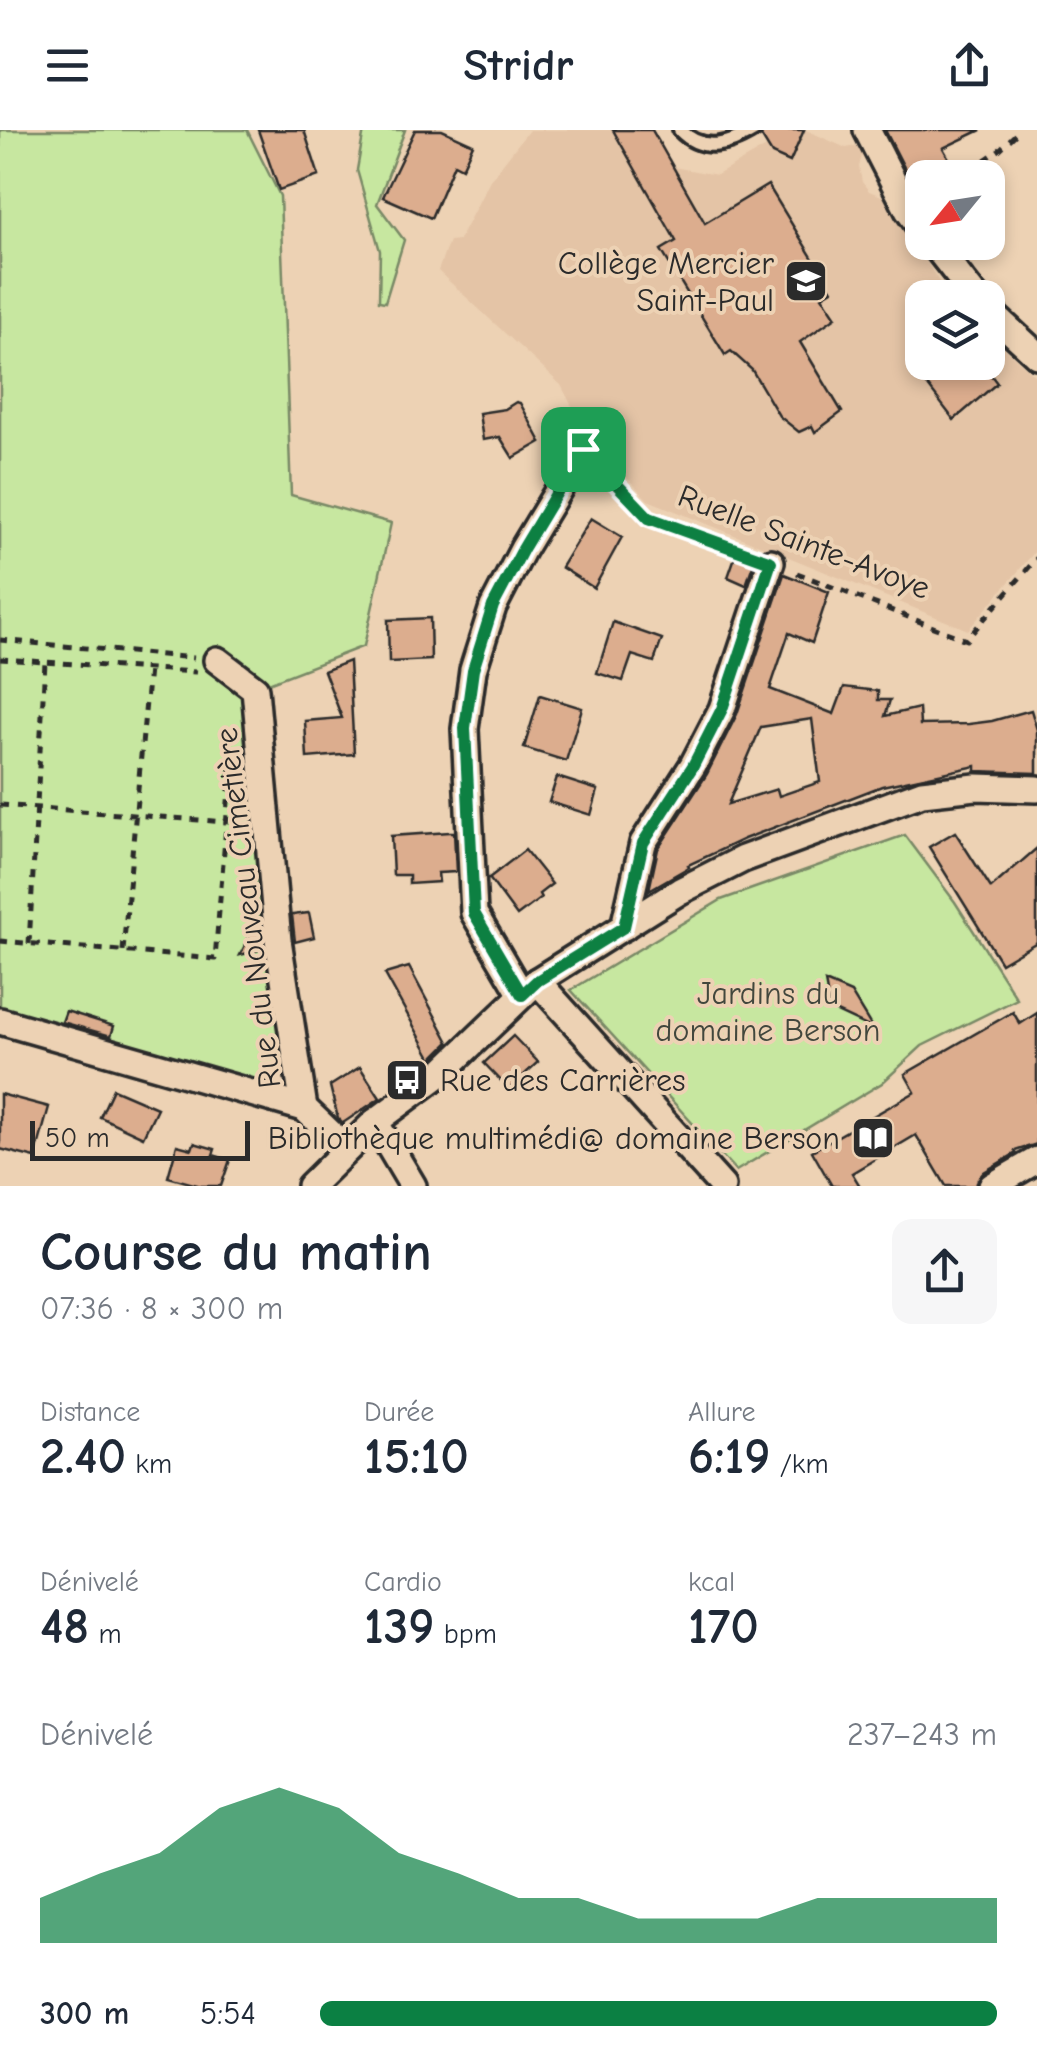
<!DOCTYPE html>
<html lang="fr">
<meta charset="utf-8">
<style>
body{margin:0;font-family:"Comic Neue",sans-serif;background:#f6f6f7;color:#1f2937;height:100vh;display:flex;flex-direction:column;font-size:38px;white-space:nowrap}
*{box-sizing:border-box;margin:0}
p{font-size:32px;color:#747a83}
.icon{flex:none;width:55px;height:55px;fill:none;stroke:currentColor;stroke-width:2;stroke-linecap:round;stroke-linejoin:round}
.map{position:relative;height:1056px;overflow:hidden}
.sheet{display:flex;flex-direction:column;background:#fff;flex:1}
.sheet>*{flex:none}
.needle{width:65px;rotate:240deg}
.controls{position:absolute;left:905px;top:30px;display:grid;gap:20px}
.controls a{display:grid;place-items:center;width:100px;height:100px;border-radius:20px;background:#fff;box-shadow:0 5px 15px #0003;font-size:50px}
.scale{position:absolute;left:30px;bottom:25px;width:220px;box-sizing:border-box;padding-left:10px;border:5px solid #2b2b2b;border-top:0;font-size:28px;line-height:35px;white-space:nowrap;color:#2b2b2b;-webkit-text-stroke:8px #edd2b4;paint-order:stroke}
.pin{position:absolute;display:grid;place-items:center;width:85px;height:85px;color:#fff;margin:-42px;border-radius:20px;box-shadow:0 5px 15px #0006}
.round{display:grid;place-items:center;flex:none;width:105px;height:105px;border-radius:20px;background:#f6f6f7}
.head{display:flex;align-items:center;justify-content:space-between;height:170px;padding:0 40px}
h1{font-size:55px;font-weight:700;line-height:75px}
.figures{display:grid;grid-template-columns:repeat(3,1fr);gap:15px;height:170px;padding:10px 40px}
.figures div{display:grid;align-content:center}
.figures b{font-size:50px;font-weight:700}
.figures small{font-size:28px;font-weight:400}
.figures p{font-size:28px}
.chart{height:280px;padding:20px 40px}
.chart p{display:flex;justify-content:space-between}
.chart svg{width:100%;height:180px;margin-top:10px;fill:#0b8043;opacity:.7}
ul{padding:0 40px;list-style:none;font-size:32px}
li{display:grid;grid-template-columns:160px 120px 1fr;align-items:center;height:75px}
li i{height:25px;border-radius:12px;background:#0b8043}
header{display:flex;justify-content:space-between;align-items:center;height:130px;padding:0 40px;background:#fff;font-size:45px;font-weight:700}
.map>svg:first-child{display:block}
.built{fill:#e4c4a6}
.green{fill:#c7e7a0;stroke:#798966;stroke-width:2.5}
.building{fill:#dcad8e;stroke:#2b2b2b;stroke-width:2.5;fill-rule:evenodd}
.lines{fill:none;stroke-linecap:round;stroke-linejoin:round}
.lane-casing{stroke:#2b2b2b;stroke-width:20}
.street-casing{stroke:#2b2b2b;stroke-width:32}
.path{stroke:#2b2b2b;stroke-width:5;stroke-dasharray:8 8;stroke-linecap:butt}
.lane{stroke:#edd2b4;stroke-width:12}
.street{stroke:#edd2b4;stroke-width:25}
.route-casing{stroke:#fff;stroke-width:20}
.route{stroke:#0b8043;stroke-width:12}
.labels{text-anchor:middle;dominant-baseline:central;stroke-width:8;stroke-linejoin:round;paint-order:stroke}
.poi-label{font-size:32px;fill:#2b2b2b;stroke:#edd2b4;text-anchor:end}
.street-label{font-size:32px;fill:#2b2b2b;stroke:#edd2b4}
.park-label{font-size:32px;fill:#42473d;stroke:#edd2b4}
</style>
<header><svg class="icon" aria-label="menu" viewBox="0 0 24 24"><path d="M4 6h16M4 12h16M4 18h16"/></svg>Stridr<svg class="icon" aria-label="share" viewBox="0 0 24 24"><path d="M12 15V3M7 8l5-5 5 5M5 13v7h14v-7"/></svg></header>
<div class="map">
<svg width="1037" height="1056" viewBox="0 0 1037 1056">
<rect width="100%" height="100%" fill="#edd2b4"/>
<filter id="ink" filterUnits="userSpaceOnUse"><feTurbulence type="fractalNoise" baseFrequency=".01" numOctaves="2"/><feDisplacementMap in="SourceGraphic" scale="20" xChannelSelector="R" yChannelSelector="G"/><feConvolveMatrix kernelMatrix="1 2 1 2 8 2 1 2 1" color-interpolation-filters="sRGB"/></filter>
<g filter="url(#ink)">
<!-- built -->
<path class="built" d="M529,0H652L673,37L717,45L796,0H806L846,18L857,16L862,25L859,37L862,52L869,61L884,67L949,167L922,168V232H988V203L1037,248V419L968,500L648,370L587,305L561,255L438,141L449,111L459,110L490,50Z"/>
<!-- green -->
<g class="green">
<path d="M0,0H247L280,66L291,365L391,393L364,516L245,562L285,931L258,956L0,879Z"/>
<path d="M364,0H405L377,74L404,110L385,172L379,171L380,121L357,40Z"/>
<path d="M905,705L955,772L1017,869L922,916L882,953L736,1041L571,860L721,770Z"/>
</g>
<!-- building -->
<g class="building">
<path d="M258,0H304L319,46L279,60Z"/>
<path d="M415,0H442L473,14L462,38L454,34L431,88L383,67Z"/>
<path d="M613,0H652L705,93L768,55L832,160L822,166L836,187L800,212L842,282L815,302L812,296L799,302L779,286L752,240L731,221L725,225L661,120L676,111Z"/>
<path d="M764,0H804L790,32L772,24L761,6Z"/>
<path d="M885,0H981L943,18L951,32L912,53Z"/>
<path d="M928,232H981L997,253L954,290L917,242Z"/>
<path d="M516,272L520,273L541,312L513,328L500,307L483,310L479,283L505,279Z"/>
<path d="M591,388L622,407L594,458L561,437Z"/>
<path d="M736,424L754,432L746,455L728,447Z"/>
<path d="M784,444L829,462L812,513L789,503L770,559L834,584L844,557L878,561V570H890L885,586L919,578L920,595L969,594L992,591L1031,580L1037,600V643L976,641V636L882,656L744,709L688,735L689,737L649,760L658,719L707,644L737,584ZM812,589L820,652L779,666L777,659L728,674L761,597Z"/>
<path d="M430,488L431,530L389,532L388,490Z"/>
<path d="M613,492L662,509L654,532L632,525L623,551L597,543Z"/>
<path d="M349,531L354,624L307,628L305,591L342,588L324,541Z"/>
<path d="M540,565L582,578L566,631L524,618Z"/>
<path d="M557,647L598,660L591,685L549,672Z"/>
<path d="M450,702H454L456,742L438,743L439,752L409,754V745H393L391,706Z"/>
<path d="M955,702L991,758L1037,718V812L1001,833L929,717Z"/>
<path d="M525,720L552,754L539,764L541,768L517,786L489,748Z"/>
<path d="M309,783L314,807L295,812L292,785Z"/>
<path d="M258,789L263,819L240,825Z"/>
<path d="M409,837L449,912L432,929L385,844Z"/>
<path d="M825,852L851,863L873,899L830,879Z"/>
<path d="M66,881L114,896L111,906L62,892Z"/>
<path d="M1013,882L1020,894L1037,883V1014L1015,1021L1016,1023L984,1042L978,1049L976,1056H946L916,1005L852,1043L860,1056H832L812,1021L915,962L905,944Z"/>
<path d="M513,906L538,932L509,959L484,933Z"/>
<path d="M360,937L380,968L343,993L338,988L330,956Z"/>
<path d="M113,959L157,978L143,1007L100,987Z"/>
<path d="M0,964L49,977L35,1028L0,1019Z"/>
<path d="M194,1013L215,1019L213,1025L230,1030L221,1056H201L168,1047L177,1015L192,1019Z"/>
</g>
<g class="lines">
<!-- lane casing -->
<g class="lane-casing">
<path id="lane" d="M680,0C703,24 730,15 754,0"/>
</g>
<!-- street casing -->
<g class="street-casing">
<g id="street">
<path d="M867,0L908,80L922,100"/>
<path d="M932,112L976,168"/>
<path d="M988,180L1037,225"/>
<path d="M217,530L255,559L278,810L304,978"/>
<path d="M624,797L643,713L693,635L722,579L771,432"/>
<path d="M537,851L722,1056"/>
<path d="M522,865L474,783L465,599L473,540L493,477L523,419L583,319"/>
<path d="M0,891L304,978L347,1019"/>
<path d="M375,992L413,1056"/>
<path d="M310,1056L375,992L441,943L537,851L680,761L743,729L922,663L976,657L1037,659"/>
<path d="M992,1056L1037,1030"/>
</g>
</g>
<!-- path -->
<g class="path">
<path d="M958,48L998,21L1020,0"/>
<path d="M602,339L649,388L749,425"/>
<path d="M797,443L966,510L1037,428"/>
<path d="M0,510L194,528"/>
<path d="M0,529L196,542"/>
<path d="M0,675L226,692"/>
<path d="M0,811L215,829L232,624"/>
<path d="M29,814L45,532"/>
<path d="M123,821L149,539"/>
</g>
<!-- lane -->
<use href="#lane" class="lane"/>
<!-- street -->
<use href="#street" class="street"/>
</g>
</g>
<g class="lines" filter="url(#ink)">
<!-- route casing -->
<g class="route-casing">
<path id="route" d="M583,319L649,388L771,432L722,579L693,636L643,713L624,797L537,851L522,865L474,783L465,598L473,540L493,476L523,419Z"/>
</g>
<!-- route -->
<use href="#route" class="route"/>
</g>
<!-- icons -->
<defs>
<g id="school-square" transform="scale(2.25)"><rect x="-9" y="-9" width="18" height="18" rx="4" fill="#2b2b2b" stroke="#edd2b4"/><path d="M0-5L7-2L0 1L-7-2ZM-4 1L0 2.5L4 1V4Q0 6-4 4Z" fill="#fff"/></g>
<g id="bus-square" transform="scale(2.25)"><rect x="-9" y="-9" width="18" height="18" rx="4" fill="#2b2b2b" stroke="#edd2b4"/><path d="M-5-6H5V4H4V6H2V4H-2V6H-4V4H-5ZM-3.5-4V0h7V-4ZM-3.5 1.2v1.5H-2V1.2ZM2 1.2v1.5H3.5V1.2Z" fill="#fff"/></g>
<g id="library-square" transform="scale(2.25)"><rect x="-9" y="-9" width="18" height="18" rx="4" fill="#2b2b2b" stroke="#edd2b4"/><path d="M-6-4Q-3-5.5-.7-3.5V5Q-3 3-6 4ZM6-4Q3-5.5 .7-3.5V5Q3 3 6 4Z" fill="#fff"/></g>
</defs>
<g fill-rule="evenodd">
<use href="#school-square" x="806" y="151"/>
<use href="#bus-square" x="407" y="950"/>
<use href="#library-square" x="873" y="1008"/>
</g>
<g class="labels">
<!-- poi labels -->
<g class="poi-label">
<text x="774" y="133">Collège Mercier<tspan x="774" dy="37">Saint-Paul</tspan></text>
<text x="440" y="950" text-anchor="start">Rue des Carrières</text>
<text x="840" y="1008">Bibliothèque multimédi@ domaine Berson</text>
</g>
<!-- street labels -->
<g class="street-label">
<text transform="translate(804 412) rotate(21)">Ruelle Sainte-Avoye</text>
<text transform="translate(248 778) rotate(-97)">Rue du Nouveau Cimetière</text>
</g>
<!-- park labels -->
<g class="park-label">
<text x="768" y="863">Jardins du<tspan x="768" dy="37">domaine Berson</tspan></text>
</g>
</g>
</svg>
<div class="controls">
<a><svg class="needle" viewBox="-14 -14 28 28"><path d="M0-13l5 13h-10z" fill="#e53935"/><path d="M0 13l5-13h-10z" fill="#747a83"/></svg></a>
<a><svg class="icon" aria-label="layers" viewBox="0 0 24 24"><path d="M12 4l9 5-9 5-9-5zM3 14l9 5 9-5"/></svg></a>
</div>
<div class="scale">50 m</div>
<div class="pin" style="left:583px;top:319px;background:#1e9e55"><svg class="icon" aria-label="arrive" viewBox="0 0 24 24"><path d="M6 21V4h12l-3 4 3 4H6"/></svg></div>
</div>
<section class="sheet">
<div class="head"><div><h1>Course du matin</h1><p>07:36 · 8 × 300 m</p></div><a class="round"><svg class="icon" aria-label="share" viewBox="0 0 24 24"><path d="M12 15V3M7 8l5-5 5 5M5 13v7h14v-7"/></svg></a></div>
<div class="figures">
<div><p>Distance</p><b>2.40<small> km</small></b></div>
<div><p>Durée</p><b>15:10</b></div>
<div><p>Allure</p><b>6:19<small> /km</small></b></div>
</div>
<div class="figures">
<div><p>Dénivelé</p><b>48<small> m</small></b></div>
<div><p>Cardio</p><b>139<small> bpm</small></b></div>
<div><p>kcal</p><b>170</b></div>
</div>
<div class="chart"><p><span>Dénivelé</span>237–243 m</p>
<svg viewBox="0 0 160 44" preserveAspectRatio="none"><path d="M0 44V33L10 27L20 22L30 11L40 6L50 11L60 22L70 27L80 33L90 33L100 38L110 38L120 38L130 33L140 33L150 33L160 33V44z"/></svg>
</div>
<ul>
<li><b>300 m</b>5:54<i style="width:100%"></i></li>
</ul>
</section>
